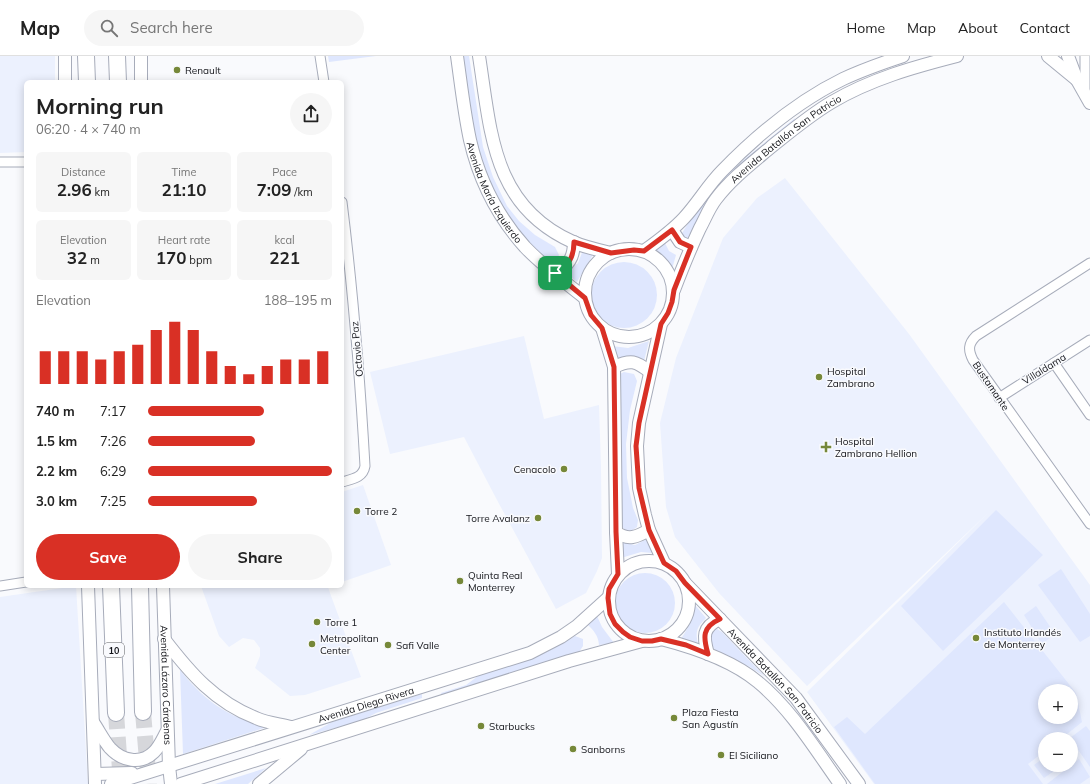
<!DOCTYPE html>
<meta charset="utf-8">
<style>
body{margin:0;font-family:Mulish,sans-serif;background:#f6f6f6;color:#222;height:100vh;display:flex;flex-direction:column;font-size:15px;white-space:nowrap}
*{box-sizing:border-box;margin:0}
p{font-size:13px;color:#767676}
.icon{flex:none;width:22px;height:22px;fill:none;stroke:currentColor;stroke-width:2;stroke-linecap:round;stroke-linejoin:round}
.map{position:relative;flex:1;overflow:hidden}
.drawer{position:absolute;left:24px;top:24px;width:320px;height:508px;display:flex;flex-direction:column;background:#fff;border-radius:6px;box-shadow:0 2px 10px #0003}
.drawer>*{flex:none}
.buttons{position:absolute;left:1038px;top:628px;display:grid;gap:8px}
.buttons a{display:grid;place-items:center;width:40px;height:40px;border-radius:50%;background:#fff;box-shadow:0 2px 10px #0003;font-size:20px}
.pin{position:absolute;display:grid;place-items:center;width:34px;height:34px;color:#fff;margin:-17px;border-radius:8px;box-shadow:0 2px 6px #0006}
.round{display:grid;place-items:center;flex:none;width:42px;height:42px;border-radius:21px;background:#f6f6f6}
.overview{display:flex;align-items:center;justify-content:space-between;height:68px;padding:0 12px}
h1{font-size:22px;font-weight:700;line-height:30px}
.stats{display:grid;grid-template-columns:repeat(3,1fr);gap:6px;height:68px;padding:4px 12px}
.stats div{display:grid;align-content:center;border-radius:6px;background:#f6f6f6;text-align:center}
.stats b{font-size:17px;font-weight:700}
.stats small{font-size:11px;font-weight:400}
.stats p{font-size:11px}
.chart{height:112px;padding:8px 12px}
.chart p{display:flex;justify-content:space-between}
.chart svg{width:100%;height:72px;margin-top:4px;stroke:#d93025;stroke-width:6}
.button{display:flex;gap:8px;margin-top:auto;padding:8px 12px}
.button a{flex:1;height:46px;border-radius:24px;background:#d93025;color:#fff;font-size:16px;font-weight:700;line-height:46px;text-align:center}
.button a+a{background:#f6f6f6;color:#222}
ul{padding:0 12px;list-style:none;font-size:13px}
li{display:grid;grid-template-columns:64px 48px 1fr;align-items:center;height:30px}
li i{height:10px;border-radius:5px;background:#d93025}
header{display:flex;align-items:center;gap:24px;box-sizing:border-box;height:56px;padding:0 20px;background:#fff;border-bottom:1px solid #e0e0e0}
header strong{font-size:19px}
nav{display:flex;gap:22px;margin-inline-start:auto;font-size:14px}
.search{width:280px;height:36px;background:#f6f6f6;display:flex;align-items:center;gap:10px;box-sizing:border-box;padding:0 14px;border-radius:22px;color:#767676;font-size:15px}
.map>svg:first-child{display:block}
.built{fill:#ecf1fe;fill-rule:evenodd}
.green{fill:#dfe7fe;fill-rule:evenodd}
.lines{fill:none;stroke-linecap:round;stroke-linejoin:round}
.highway-tunnel{stroke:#d6d7db;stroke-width:16;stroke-dasharray:16 8;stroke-linecap:butt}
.street-casing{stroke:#a7acba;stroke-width:11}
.secondary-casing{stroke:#a7acba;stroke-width:14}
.highway-casing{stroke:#a7acba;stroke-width:18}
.street{stroke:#fff;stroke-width:9}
.secondary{stroke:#fff;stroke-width:12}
.highway{stroke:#fff;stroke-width:16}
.route-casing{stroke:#fff;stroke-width:8}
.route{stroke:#d93025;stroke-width:5}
.poi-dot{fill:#768839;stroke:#f9fafd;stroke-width:1.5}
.labels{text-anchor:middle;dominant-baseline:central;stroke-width:3;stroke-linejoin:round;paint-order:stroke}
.shield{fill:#f9fafd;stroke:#57585d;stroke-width:1}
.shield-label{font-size:9px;font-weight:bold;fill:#121318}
.poi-label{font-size:10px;fill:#121318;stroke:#f9fafd;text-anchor:start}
.street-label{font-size:10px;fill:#121318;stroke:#f9fafd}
</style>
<header>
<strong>Map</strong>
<div class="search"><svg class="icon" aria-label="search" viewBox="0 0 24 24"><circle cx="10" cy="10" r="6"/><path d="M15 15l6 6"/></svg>Search here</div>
<nav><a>Home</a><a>Map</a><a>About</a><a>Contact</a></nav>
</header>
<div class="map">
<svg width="1090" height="728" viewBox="0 0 1090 728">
<rect width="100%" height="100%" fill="#f9fafd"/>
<!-- built -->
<g class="built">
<path d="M0,0H55V26H26V96L0,97Z"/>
<path d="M785,122L909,278L1090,529V728H874L807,636L989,456L807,630L719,537L675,481L666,451L660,367L676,302L723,182L757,142ZM1045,635H1071V661H1045ZM1045,683H1071V709H1045Z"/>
<path d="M524,280L544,363L599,349L601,411L602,502L597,515L586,537L556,553L497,444L464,381L390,398L370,316Z"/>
<path d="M363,429L391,509L342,526V436Z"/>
<path d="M76,530L88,728H0V541Z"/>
<path d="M201,530H330L328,531L330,537L361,621L305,639L290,640L255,612L260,600V592L254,584L243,582L229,591L219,580Z"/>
</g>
<!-- green -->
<g class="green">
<path d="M328,0H376L329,6Z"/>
<path d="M461,0H469L483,91L493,121L507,150L519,165L535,179L555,191L559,199C557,206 554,208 546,210L528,192L489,131L473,76Z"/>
<path d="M795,62L794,65L741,109L710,142L687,185L682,177L698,152L714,131L747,101Z"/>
<path d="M665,187L669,195L676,199L672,213L663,201L653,194Z"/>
<path d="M583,194L594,197L577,226L566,217L578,207Z"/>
<circle cx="624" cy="239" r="33"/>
<path d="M649,285L644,305L627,301L609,304L604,289L628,292Z"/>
<path d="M624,316L634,318L637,325L630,354L626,388L627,422L633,452L638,464L637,471L631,475L625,474L621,469L616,320Z"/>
<path d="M996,454L1043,499L943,595L901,550Z"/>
<path d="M647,483L652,497L641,496L621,502L622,486L635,489Z"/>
<path d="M1061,513L1090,558V580L1080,586L1038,529Z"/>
<circle cx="645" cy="547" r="30"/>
<path d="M1004,546L1076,637L1082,666L1061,683H1045V695L1028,708L1043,728H875L834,671L847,661L865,678ZM1045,635H1071V661H1045Z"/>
<path d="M695,549L706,562C697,571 695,575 698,588L679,585C688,574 692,564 695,549Z"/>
<path d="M1036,550L1055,578L1042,588L1024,559Z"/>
<path d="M597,560L602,571L614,587L599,589C598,579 594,575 587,568Z"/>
<path d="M717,573L722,576L765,621L750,611L715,594L711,588V579L713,575Z"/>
<path d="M575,580L583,583V590L579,596L442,640L441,637L466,629L478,620L536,601L554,592Z"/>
<path d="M180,614C205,645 227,661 267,671L183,698Z"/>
<path d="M422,638V642L376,657L361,665L309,679L332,666Z"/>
<path d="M1086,670L1090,675V711L1070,682Z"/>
<path d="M1045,701V709H1063L1044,722L1034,709Z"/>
<path d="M1079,703L1090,721L1080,728H1047Z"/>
<path d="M266,712L248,728H215Z"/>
</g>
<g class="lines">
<!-- highway-tunnel -->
<g class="highway-tunnel">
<path d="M143,656L149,728"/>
<path d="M116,657L121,728"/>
</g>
<!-- street casing -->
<g class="street-casing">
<g id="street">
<path d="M320,0L324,26"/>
<path d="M1085,37V0"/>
<path d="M0,106H26"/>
<path d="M342,146C353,234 360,322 365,410C363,422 352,423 342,426"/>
<path d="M1090,207L976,280C968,288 968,294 973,304L1090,468"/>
<path d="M1054,307L1090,359"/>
<path d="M999,342L1090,284"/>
<path d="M0,530L26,526"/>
</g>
</g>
<!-- secondary casing -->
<g class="secondary-casing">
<g id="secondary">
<path d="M65,0V26"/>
<path d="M141,0V26"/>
<path id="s1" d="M457,0C461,28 464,56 470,84C479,123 498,161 525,191C543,210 565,226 585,242"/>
<path d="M479,0C491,76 492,150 573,186C584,191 598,194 611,197"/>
<path d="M1048,0L1076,23"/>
<path d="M1068,0L1077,24L1090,47"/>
<path d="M672,174L680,186L691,191"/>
<circle cx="629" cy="237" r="44"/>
<path d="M644,195C658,185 672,175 684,162C698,147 708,129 722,115C757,79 798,45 843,23C862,14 882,7 903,0"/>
<path d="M555,217C568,210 574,202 574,186"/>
<path id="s2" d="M674,234C682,213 690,193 700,172C705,163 709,152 716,143C731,123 752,107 771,91C791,75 810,59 832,46C871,23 914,11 957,0"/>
<path d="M661,268L639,367L637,390L639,432L645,459L649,474L664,507"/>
<path d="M602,272L614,311L616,476L618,518"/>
<path d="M614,311C631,303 636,305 650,316"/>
<path d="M616,476C628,485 637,481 649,474"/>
<circle cx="649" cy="545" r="40"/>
<path id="s3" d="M685,527L796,642L859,728"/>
<path d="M88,530L95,728"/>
<path id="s4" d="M163,530L169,710L171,728"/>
<path d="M164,583C190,617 215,646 256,662C267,667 280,668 291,671"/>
<path d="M661,583C692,591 733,605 758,626C791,653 815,693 840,728"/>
<path d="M708,598C703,581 702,571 720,563"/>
<path d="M93,666C99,675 104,685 110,692C122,705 141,709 154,696C160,690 163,682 167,675"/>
<path d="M95,718L132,717"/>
<path id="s5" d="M111,728L530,597L561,581L577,570L608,542"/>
<path d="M181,728L569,605L642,585"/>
<path d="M259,728L301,693"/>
</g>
</g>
<!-- highway casing -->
<g class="highway-casing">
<g id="highway">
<path d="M86,0L87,26"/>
<path d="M117,0L118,26"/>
<path d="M111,530L116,657"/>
<path d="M140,530L143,656"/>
</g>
</g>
<!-- street -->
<use href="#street" class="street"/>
<!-- secondary -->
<use href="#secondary" class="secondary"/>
<!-- highway -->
<use href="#highway" class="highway"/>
</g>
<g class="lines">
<!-- route casing -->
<g class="route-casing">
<path id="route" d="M672,174L680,186L691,191L674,234L672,246L668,257L661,268L639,367L636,390L639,432L649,474L664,507L676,515L685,527L720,563C702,571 703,581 708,598L686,589L661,583L652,585H642L630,581L623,576L615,568L610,558L608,542L609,533L618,518L616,476L614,311L602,272L591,259L585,242L555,217C568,210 574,202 574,186L611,197L634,194L644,195Z"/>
</g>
<!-- route -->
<use href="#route" class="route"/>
</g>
<!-- markers -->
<g class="poi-dot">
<circle cx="177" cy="14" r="4"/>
<circle cx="819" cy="321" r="4"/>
<path d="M824 385h4v4h4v4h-4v4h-4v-4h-4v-4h4z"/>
<circle cx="564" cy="413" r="4"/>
<circle cx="357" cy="455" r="4"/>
<circle cx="538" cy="462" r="4"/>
<circle cx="460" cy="525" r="4"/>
<circle cx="317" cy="566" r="4"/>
<circle cx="976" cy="582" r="4"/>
<circle cx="312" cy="588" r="4"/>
<circle cx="388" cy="589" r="4"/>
<circle cx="674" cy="662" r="4"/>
<circle cx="481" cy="670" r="4"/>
<circle cx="573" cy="693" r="4"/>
<circle cx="721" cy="699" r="4"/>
</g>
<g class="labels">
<!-- shield labels -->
<rect class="shield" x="104" y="587" width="20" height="14" rx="3"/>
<g class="shield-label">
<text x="114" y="594">10</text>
</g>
<!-- poi labels -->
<g class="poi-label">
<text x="185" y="14">Renault</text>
<text x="827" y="315">Hospital<tspan x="827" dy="12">Zambrano</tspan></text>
<text x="835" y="385">Hospital<tspan x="835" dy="12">Zambrano Hellion</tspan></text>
<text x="556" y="413" text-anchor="end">Cenacolo</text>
<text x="365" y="455">Torre 2</text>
<text x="530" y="462" text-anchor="end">Torre Avalanz</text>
<text x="468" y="519">Quinta Real<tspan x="468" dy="12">Monterrey</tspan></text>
<text x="325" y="566">Torre 1</text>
<text x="984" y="576">Instituto Irlandés<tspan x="984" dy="12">de Monterrey</tspan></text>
<text x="320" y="582">Metropolitan<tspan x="320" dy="12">Center</tspan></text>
<text x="396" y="589">Safi Valle</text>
<text x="682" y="656">Plaza Fiesta<tspan x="682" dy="12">San Agustín</tspan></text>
<text x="489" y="670">Starbucks</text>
<text x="581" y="693">Sanborns</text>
<text x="729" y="699">El Siciliano</text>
</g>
<!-- street labels -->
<g class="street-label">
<text stroke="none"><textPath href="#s2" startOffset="193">Avenida Batallón San Patricio</textPath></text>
<text stroke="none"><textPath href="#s1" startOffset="143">Avenida María Izquierdo</textPath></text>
<text transform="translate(357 293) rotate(-95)">Octavio Paz</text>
<text transform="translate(1044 313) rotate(-32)">Villaldama</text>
<text transform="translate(991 330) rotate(56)">Bustamante</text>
<text stroke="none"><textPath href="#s3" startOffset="133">Avenida Batallón San Patricio</textPath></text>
<text stroke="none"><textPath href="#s4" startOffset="99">Avenida Lázaro Cárdenas</textPath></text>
<text stroke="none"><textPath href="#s5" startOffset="267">Avenida Diego Rivera</textPath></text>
</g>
</g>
</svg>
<div class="buttons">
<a>+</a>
<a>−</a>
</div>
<div class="pin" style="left:555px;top:217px;background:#1e9e55"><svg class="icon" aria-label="arrive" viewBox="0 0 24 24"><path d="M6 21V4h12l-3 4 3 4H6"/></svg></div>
<section class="drawer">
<div class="overview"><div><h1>Morning run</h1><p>06:20 · 4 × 740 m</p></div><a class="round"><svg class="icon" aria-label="share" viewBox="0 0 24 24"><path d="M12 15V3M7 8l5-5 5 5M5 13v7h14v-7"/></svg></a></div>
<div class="stats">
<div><p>Distance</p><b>2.96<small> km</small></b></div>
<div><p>Time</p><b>21:10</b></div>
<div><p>Pace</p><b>7:09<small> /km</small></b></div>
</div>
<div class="stats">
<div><p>Elevation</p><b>32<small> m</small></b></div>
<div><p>Heart rate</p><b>170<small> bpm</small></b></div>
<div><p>kcal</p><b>221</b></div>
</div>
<div class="chart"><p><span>Elevation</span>188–195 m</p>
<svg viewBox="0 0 160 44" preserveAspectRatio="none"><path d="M5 44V24M15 44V24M25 44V24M35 44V29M45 44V24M55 44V20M65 44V11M75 44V6M85 44V11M95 44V24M105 44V33M115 44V38M125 44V33M135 44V29M145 44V29M155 44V24"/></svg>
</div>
<ul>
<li><b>740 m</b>7:17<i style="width:63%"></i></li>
<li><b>1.5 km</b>7:26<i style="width:58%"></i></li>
<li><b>2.2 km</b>6:29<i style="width:100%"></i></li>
<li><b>3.0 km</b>7:25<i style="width:59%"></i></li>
</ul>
<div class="button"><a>Save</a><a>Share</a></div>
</section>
</div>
